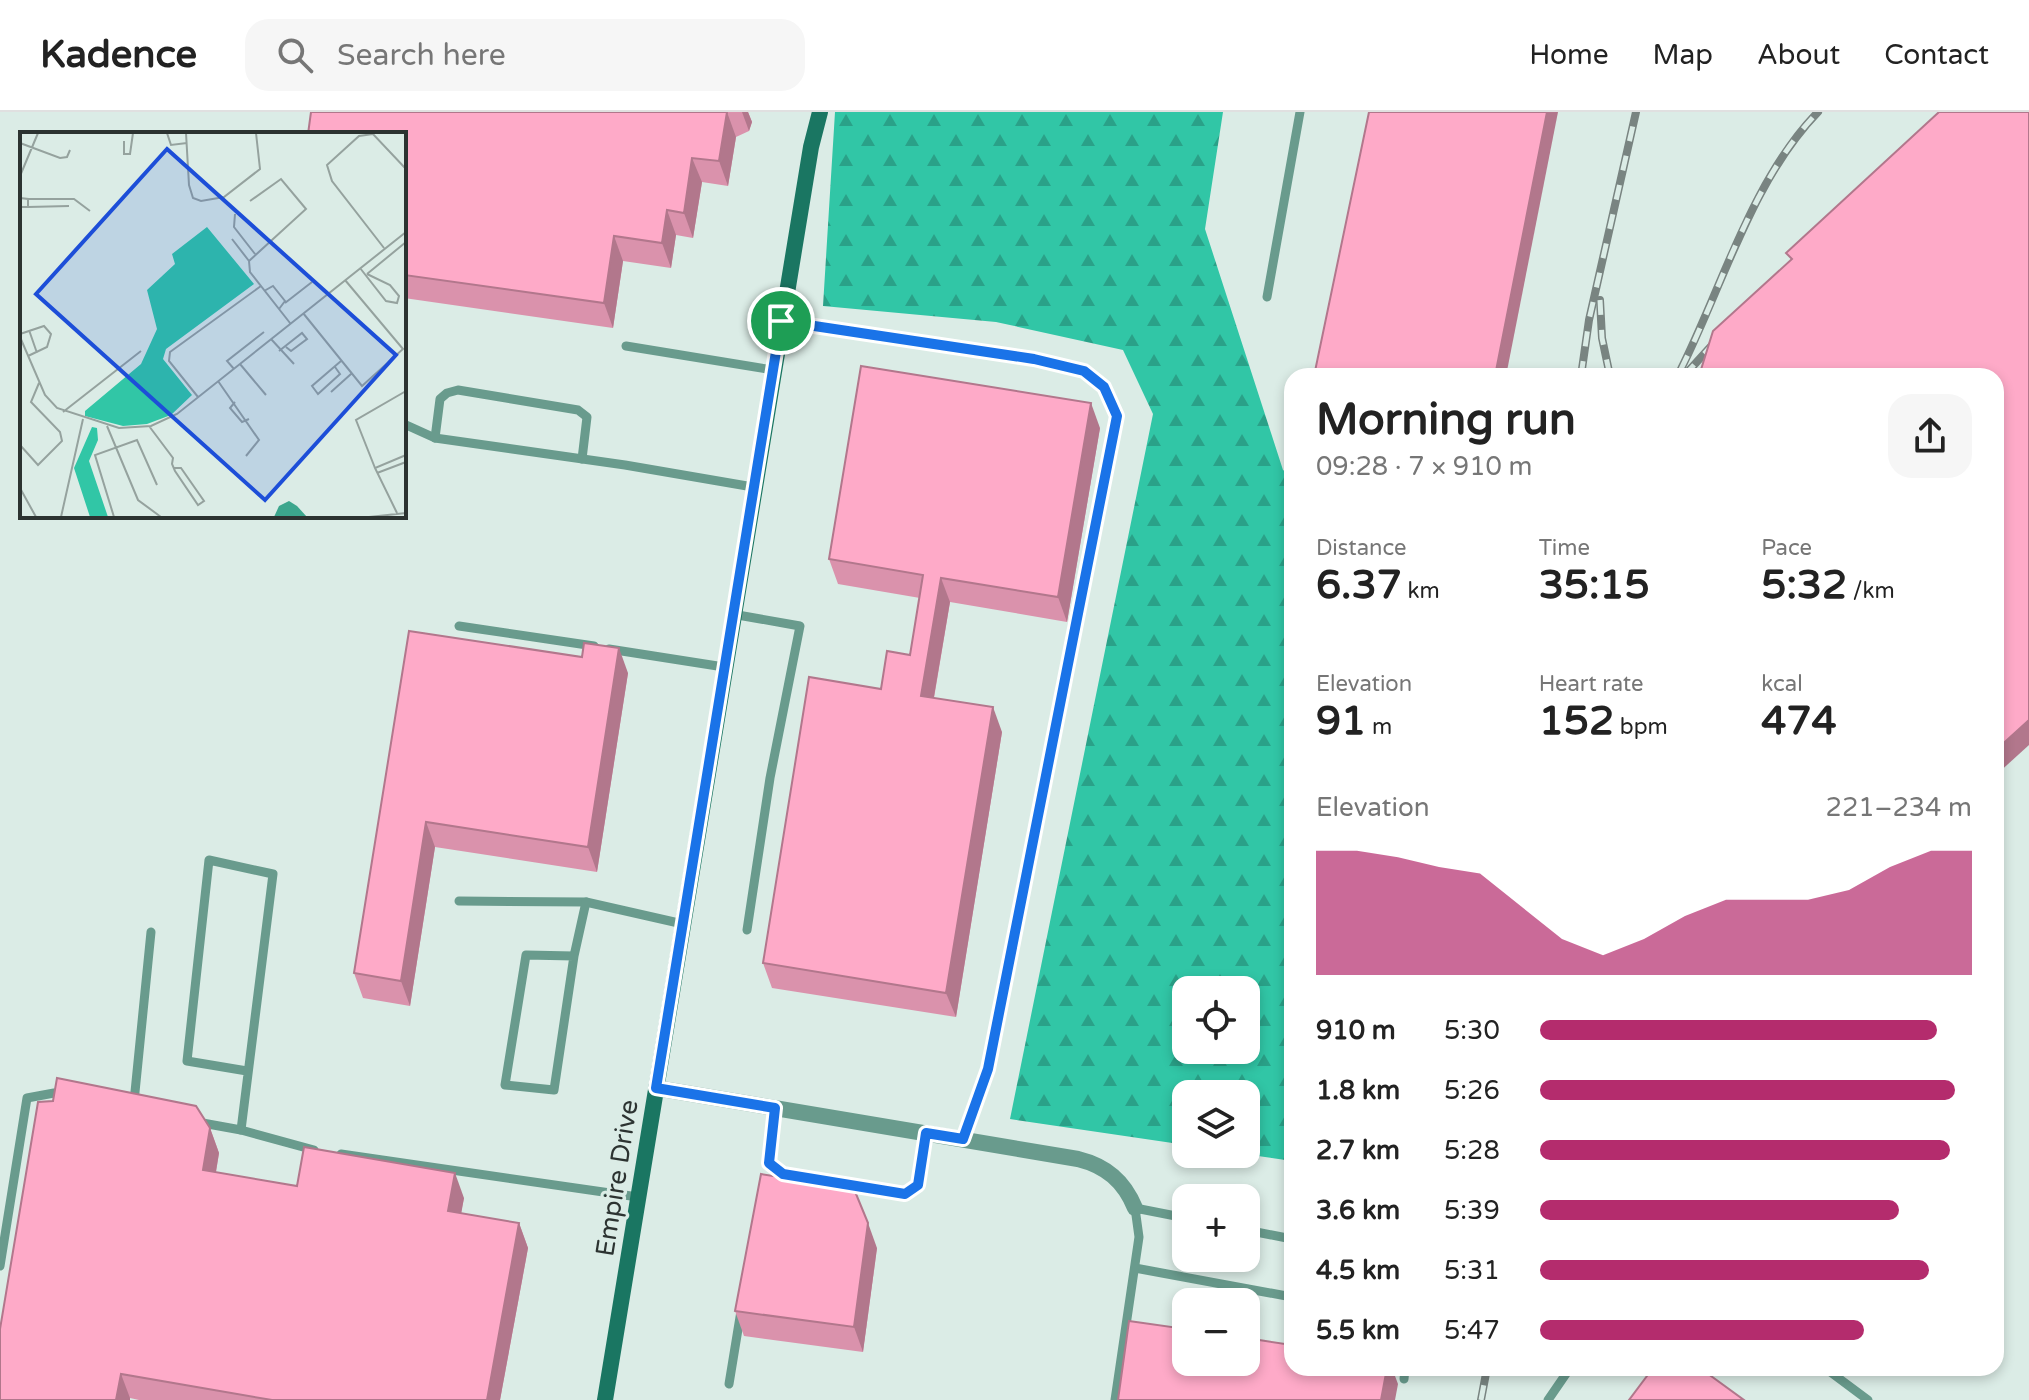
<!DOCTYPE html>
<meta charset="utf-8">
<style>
body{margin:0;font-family:"Varela Round",sans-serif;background:#f6f6f6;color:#222;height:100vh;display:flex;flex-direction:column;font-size:30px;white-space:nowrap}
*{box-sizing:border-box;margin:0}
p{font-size:26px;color:#767676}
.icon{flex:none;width:44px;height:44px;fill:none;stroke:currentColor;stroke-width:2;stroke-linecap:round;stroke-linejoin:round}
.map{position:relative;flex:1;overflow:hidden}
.side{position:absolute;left:1284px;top:256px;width:720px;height:1008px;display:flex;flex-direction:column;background:#fff;border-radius:24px;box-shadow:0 4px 12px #0003}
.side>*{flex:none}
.fabs{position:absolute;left:1172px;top:864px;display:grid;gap:16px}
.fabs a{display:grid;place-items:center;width:88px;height:88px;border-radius:16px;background:#fff;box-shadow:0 4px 12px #0003;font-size:40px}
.pin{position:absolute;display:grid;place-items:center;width:68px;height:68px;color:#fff;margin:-34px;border:4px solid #fff;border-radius:50%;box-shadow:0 2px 8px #0007}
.round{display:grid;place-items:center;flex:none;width:84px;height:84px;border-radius:24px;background:#f6f6f6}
.summary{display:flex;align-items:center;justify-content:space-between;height:136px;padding:0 32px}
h1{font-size:44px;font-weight:800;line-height:60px}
.stats{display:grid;grid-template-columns:repeat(3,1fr);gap:12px;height:136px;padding:8px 32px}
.stats div{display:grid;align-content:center}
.stats b{font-size:40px;font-weight:800}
.stats small{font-size:22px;font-weight:400}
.stats p{font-size:22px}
.chart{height:224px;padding:16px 32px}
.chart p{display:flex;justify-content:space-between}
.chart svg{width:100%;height:144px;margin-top:8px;fill:#b42c6d;opacity:.7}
ul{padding:0 32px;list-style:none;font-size:26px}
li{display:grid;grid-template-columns:128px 96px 1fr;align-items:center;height:60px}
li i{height:20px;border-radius:10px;background:#b42c6d}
header{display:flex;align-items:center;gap:48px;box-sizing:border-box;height:112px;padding:0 40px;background:#fff;border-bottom:2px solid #e0e0e0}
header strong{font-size:38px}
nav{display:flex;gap:44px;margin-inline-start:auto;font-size:28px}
.search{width:560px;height:72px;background:#f6f6f6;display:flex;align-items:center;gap:20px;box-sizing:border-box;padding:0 28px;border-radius:24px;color:#767676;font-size:30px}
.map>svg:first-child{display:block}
.forest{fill:url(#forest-firs);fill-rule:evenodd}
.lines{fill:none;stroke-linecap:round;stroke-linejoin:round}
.lane{stroke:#699b8d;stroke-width:9}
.street{stroke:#699b8d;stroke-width:16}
.secondary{stroke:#1a7662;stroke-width:16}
.rail-casing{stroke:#798481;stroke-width:8}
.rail{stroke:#dbece6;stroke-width:5;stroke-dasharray:15;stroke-linecap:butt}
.wall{fill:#da92ac}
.shaded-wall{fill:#b2778c}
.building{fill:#feaac8;stroke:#b2778c;stroke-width:2}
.route-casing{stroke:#fff;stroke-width:16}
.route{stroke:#1a73e8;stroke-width:10}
.labels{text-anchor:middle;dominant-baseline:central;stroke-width:7;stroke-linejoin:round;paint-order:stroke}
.street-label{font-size:26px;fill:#2c3331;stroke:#dbece6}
.inset-road{fill:none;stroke:#95a29e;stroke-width:2}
.view{fill:#1d4ed8;fill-opacity:0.15;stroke:#1d4ed8;stroke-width:4}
.inset-edge{fill:none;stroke:#2c3331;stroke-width:4}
</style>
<header>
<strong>Kadence</strong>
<div class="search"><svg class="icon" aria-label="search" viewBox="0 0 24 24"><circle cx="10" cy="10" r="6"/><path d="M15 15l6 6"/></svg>Search here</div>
<nav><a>Home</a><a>Map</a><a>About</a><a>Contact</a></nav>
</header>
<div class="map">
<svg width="2029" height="1288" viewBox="0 0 2029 1288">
<defs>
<pattern id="forest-firs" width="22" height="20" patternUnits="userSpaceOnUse" patternTransform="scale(2)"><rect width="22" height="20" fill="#31c6a6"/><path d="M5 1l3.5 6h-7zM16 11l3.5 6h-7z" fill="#2aa188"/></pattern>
</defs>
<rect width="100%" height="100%" fill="#dbece6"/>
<!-- forest -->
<path class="forest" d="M835,0H1223L1205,117L1283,358L1292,364V1049L1244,1042L1246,982H1186V1033L1010,1007L1153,302L1123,238L996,210L823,194ZM1186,878H1246V938H1186Z"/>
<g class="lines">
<!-- lane -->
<g class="lane">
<path d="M1267,185L1300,0"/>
<path d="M781,209L1034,247L1084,259L1104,275L1117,304L988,957L963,1027"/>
<path d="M626,234L773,258"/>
<path d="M404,312L435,326L625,353L753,375"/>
<path d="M435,326L440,287L447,281L458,278L578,298L587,305L582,347"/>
<path d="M732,502L800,514L770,666L747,818"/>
<path d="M459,514L594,534"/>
<path d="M609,537L724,555"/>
<path d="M459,789L586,790L683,812"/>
<path d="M574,844L526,843L505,973L554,978L574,844L586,790"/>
<path d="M134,990L151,820"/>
<path d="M775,996L769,1051L783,1062L905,1082L918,1073L926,1021"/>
<path d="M197,1010L241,1018L314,1038"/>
<path d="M241,1018L273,762L209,748L187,949L247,959"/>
<path d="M341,1042L638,1085"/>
<path d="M1246,1118L1292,1127"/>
<path d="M0,1154L27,986L54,981L64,983"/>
<path d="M1135,1156L1292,1185"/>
<path d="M1825,1256L1868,1288"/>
<path d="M1404,1267L1405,1256"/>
<path d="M729,1272L741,1199"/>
<path d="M1115,1288L1139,1125L1135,1096L1186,1106"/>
<path d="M1548,1288L1570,1256"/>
</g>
<!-- street -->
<path class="street" d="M656,976L1078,1047C1106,1054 1124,1069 1135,1096"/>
<!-- secondary -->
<path class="secondary" d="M605,1288L811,35L820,0"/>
<!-- rail casing -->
<g class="rail-casing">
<g id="rail">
<path d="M1600,188L1602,226L1610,264"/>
<path d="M1681,257C1723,173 1752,68 1818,0"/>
<path d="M1581,264L1589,208L1636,0"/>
<path d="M1684,264L1724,220"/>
<path d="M1481,1288L1487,1256"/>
</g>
</g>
<!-- rail -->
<use href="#rail" class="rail"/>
</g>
<!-- wall -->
<g class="wall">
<path d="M311,0H748L752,10L749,19L736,25L728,74L702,70L693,126L676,123L671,156L623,149L613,216L404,186V22Z"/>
<path d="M1100,316L1067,510L950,490L934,586L1002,620L956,905L772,876L763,851L881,577L910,543L920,486L838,472L829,447Z"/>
<path d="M409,519L628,561L597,760L435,735L410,894L363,886L354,861Z"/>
<path d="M210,1016L219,1041L216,1060L297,1074L464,1086L461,1101L519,1111L528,1136L500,1288H139L130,1286V1288H0Z"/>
<path d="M877,1136L863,1240L744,1224L735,1199Z"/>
</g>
<!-- shaded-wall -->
<g class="shaded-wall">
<path d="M727,0L736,25L728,74L719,49Z"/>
<path d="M742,0H748L752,10L749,19Z"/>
<path d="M1547,0H1558L1506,264H1495Z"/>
<path d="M692,46L702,70L693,126L684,101Z"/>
<path d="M667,98L676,123L671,156L662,131Z"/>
<path d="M614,124L623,149L613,216L604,191Z"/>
<path d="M1091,291L1100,316L1067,510L1058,485Z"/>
<path d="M941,466L950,490L930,608L921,584Z"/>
<path d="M619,536L628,561L597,760L588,735Z"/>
<path d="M993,595L1002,620L956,905L946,881Z"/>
<path d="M2029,608V633L1996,663V638Z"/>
<path d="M426,710L435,735L410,894L401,869Z"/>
<path d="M210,1016L219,1041L212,1083L203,1058Z"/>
<path d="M455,1061L464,1086L457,1124L448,1099Z"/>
<path d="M519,1111L528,1136L500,1288H487Z"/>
<path d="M868,1111L877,1136L863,1240L854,1215Z"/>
<path d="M1387,1256H1392L1398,1272L1395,1288H1381Z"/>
<path d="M121,1262L130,1286V1288H116Z"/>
</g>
<!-- building -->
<g class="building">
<path d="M311,0H727L719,49L692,46L684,101L667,98L662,131L614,124L604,191L404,163V22H308Z"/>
<path d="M1369,0H1547L1495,264H1314Z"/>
<path d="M1939,0H2029V608L1996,638V264H1699L1713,219L1792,147L1786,141Z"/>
<path d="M861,254L1091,291L1058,485L941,466L921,584L993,595L946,881L763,851L809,565L881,577L887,539L910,543L923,463L829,447Z"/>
<path d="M409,519L582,545L584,531L619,536L588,735L426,710L401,869L354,861Z"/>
<path d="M57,966L196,994L210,1016L203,1058L297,1074L304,1035L455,1061L448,1099L519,1111L487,1288H272L121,1262L116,1288H0V1217L38,990L53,989Z"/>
<path d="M761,1062L854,1077L868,1111L854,1215L735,1199Z"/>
<path d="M1129,1209L1186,1217V1250H1246V1226L1292,1233V1256H1387L1381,1288H1118Z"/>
<path d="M1653,1256H1700L1744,1288H1629Z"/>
</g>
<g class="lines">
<!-- route casing -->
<g class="route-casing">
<path id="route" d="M781,209L1034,247L1084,259L1104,275L1117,304L988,957L963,1027L926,1021L918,1073L905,1082L783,1062L769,1051L775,996L656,976Z"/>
</g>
<!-- route -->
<use href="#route" class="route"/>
</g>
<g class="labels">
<!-- street labels -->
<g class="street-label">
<text transform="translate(617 1066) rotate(-81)">Empire Drive</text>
</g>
</g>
<!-- overview -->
<g transform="translate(20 20)">
<rect width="386" height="386" fill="#dbece6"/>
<path d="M187,95L234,152L146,217L143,227L172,263L151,283L127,292L103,294L65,284V279L121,232L137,197L127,158L155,132L152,122ZM72,295L77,296L78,308L69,329L88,385H70L54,336Z" fill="#31c6a6"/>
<path d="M269,369L277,374L287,385H254L259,374Z" fill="#3ca68d"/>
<path class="inset-road" d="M147,1L151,13L167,11M166,1L169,53L173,66L181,69L204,65L240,37L236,1M104,9V22H110L113,1M0,11L40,26L47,25L50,18M0,44L18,1M0,66L8,67V75H0M8,67H54L70,79M8,75L49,74M215,82L214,95L235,122M212,107L229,129M364,116L312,49L307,33L339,4L353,2L386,37M229,129L286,77L261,47L230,69M229,129L230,140L270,191M340,136L366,169L377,171L379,164L370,153L347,142M347,142L386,110M244,159L253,154L265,169L259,177M265,171L292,150M283,181L342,254L383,217L325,148M9,198L17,221M0,202L24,194L31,202L27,215L8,224M0,205L25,263L37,276L99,296L131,294L157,282L386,100M251,207L274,232M259,219L282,201L287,207L271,219L266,215M220,232L246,263M315,235L320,242L298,262L292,254L321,229M214,237L207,229L244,200M198,249L239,308L226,324M311,260L331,242M178,265L149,229L150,220L241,154M215,270L210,276L222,290L229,287M43,280L121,219M87,294L118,368L141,385M129,294L153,326L152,332L155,339L178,373L184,369L161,336H154M0,313L18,333L42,309L40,300L11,270L19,251M355,336L336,288L386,259M357,341L386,330M0,356L16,385M377,381L355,336L386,323M41,385L63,287M94,385L75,323L117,308L137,353M349,385L386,381"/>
<path class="view" d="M147,17L376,223L245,368L16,162Z"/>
<rect width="386" height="386" class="inset-edge"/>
</g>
</svg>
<div class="fabs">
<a><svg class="icon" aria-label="locate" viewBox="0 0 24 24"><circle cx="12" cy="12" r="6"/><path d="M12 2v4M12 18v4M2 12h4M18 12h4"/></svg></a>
<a><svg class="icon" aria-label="layers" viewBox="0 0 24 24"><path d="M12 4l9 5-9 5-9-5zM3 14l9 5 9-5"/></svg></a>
<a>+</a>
<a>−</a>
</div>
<div class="pin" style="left:781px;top:209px;background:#1e9e55"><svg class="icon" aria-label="arrive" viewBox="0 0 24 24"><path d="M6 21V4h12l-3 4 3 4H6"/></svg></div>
<section class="side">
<div class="summary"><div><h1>Morning run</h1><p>09:28 · 7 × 910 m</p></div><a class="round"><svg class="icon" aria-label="share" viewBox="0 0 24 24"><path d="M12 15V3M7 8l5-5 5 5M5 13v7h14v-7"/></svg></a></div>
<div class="stats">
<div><p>Distance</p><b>6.37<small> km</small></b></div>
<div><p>Time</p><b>35:15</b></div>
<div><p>Pace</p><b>5:32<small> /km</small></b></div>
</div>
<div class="stats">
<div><p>Elevation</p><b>91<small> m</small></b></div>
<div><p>Heart rate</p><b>152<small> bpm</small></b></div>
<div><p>kcal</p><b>474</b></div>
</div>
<div class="chart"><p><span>Elevation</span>221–234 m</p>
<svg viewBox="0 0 160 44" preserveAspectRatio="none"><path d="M0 44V6L10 6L20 8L30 11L40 13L50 23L60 33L70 38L80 33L90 26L100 21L110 21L120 21L130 18L140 11L150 6L160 6V44z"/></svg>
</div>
<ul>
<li><b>910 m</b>5:30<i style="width:92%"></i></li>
<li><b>1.8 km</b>5:26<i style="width:96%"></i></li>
<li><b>2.7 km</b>5:28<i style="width:95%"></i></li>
<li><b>3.6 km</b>5:39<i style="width:83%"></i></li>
<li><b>4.5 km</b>5:31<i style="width:90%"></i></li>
<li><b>5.5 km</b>5:47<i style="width:75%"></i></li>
</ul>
</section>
</div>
